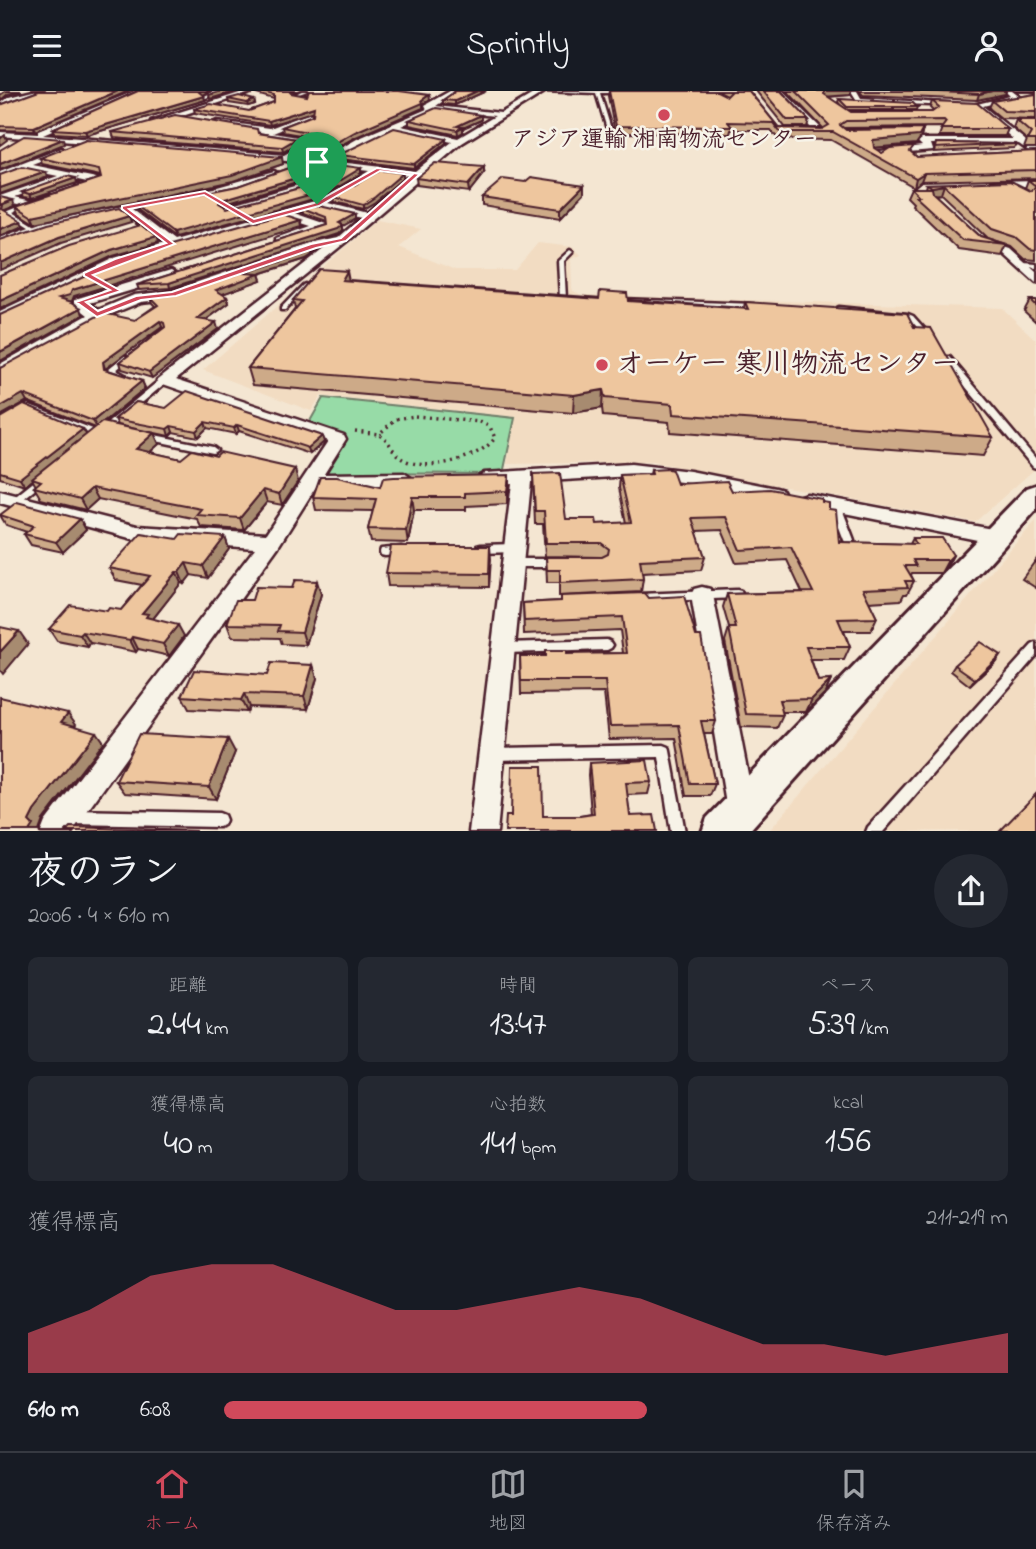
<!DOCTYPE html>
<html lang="ja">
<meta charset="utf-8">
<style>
body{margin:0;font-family:"Indie Flower","Klee One",sans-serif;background:#242831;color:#f1f3f6;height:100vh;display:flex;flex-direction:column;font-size:26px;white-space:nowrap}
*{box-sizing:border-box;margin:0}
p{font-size:23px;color:#9ea1a6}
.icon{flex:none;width:38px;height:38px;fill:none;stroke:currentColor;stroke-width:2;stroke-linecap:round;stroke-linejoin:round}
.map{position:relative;height:740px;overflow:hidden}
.drawer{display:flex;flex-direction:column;background:#171b24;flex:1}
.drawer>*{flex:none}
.pin{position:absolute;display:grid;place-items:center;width:60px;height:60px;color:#fff;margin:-72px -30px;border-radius:50% 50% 50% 0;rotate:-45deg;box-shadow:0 0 7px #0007}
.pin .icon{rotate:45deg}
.round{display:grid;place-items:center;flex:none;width:74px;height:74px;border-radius:37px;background:#242831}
.summary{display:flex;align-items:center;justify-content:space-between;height:119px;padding:0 28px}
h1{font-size:38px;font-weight:600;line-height:52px}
.metrics{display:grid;grid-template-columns:repeat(3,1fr);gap:10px;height:119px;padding:7px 28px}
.metrics div{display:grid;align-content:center;border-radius:10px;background:#242831;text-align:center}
.metrics b{font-size:35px;font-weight:600}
.metrics small{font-size:19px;font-weight:400}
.metrics p{font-size:19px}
.chart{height:196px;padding:14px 28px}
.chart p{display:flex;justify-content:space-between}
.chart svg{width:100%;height:126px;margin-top:7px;fill:#d1495b;opacity:.7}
ul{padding:0 28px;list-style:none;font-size:23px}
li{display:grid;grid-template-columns:112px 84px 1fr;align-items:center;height:52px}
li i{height:18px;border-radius:9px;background:#d1495b}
header{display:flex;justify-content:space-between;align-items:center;height:91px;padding:0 28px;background:#171b24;font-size:32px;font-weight:600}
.tab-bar{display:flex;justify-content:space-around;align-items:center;height:98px;border-top:2px solid #363941;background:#171b24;font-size:19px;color:#9ea1a6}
.tab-bar a{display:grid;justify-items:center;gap:4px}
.tab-bar .on{color:#d1495b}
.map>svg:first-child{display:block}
.built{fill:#f2dcc2}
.green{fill:#97dba7;stroke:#707d69;stroke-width:2}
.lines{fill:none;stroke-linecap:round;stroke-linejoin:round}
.lane-casing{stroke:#4a1f2b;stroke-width:5}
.street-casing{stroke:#4a1f2b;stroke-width:5}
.secondary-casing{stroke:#4a1f2b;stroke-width:6}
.path{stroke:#4a1f2b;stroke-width:3.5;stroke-dasharray:2 4.5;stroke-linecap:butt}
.lane{fill:#f7f3e8;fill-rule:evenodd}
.street{fill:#f7f3e8;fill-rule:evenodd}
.secondary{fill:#f7f3e8;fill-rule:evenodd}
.wall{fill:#cdaa88;stroke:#4a1f2b;stroke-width:2;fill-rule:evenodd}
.shaded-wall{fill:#a78b6f;stroke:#4a1f2b;stroke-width:2}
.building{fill:#eec69e;stroke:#4a1f2b;stroke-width:2;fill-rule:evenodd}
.route{fill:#d1495b;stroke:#fff;stroke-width:2;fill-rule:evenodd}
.poi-dot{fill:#d1495b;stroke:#f7f3e8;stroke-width:2.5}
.labels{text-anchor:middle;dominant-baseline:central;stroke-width:5;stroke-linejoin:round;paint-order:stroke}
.far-poi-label{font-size:23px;font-weight:bold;fill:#4a1f2b;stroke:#f7f3e8}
.poi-label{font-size:28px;font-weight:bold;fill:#4a1f2b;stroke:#f7f3e8;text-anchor:start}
</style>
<header><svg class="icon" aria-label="menu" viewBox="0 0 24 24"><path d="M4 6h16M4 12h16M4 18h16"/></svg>Sprintly<svg class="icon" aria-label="person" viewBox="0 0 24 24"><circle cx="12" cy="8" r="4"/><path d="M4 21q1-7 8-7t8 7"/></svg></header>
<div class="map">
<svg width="1036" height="741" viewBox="0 0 1036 741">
<rect width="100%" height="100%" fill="#f4e6d2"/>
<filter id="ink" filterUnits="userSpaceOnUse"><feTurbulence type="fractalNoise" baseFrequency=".0143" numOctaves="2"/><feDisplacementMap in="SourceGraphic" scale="14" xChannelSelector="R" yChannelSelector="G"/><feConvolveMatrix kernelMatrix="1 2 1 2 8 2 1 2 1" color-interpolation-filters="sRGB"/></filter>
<g filter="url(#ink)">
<!-- built -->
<g class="built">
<path d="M377,129L421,138L399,156L455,179H515L538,152L573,156L581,164L571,168L572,196L573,200L582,204L1002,217L1036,249V377L975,431L652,371L507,373L515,326L321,305L311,320L203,279Z"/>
<path d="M1036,430V740L768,741L1014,454Z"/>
</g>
<!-- green -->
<path class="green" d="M323,307L515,327L503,383L326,382L344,344L309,332Z"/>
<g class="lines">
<!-- lane casing -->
<g class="lane-casing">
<g id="lane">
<path d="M214,0H219L206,7L203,6Z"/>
<path d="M302,0H307L299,3L305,4V6L292,4Z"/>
<path d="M541,0H619L618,2H600L611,38L609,39L607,38L596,2Z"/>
<path d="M26,113L31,114L13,121L37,136V138H33L6,121Z"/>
<path d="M570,159L573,161L564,170L566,208L563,210L560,208L558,170Z"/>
<path d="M1024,172L1036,173V177L1022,175L1021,174Z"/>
<path d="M305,193L308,195L307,196L285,219H281V217L303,194Z"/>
<path d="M621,208L754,213L757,215L754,217L619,211V209Z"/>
<path d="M838,216L908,223L913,225L930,244L929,245H925L909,227L905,226L836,219V217Z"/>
<path d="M124,265H127L131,267L116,279L125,284L124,286H118L108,282V278Z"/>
<path d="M944,266H950L1036,368V377L1033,376L944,270Z"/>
<path d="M162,287H168L169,289L105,343L98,346L21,317L20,315L21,313H27L98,340Z"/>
<path d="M145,342L213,356L217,359L213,362L142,347L141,345L142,343Z"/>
<path d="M44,384L47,385L48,387L47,389L18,412H12L10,410L12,408L41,385Z"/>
<path d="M836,412L839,413L841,415L854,449L852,452H846L844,449L831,415L833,413Z"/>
<path d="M514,453L518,454L519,457L518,460L514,461L481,462L477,461L476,458L477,455L481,454Z"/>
<path d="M401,456L405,457L406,460L405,463L385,465L381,464L380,461L381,458Z"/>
<path d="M513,468H556L560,469L561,472L560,475L556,476H513L509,475L508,472L509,469Z"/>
<path d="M737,499L741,500L742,503L741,506L737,507L639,511L635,510L634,507L635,504L639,503Z"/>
<path d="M607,549L611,551L613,554L611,557L607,559L505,562L501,560L499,557L501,554L505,552Z"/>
<path d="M1036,552V565L883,741H866L868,736L1032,554Z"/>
<path d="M664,654L669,656L670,660L685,741H671L659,666L493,669L488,667L487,663L488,659L493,657Z"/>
<path d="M72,719L219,722L224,724L226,729L224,734L219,736L72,733L67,731L65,726L67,721Z"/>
</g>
</g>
<!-- street casing -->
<g class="street-casing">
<g id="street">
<path d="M33,0H44L15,10L0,18V13L9,6Z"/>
<path d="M135,0H144L43,44L284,64L305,52L263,45L259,43L261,41L213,32L217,30L270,37L310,22L313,26L273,42L316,49V53L294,65L320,69L357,48L427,18L425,14L450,0H458L436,15L501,22L538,0H546L462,52L347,150L176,288L344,344L346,348L324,383L404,382L413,388L404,394H317L278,456L72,741H41L45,731L255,457L137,449L0,412V400L137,435L266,443L328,350L160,292L157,289L326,156L178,207L141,211L102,227L5,282L0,283V273L88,224L75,214V208L171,179L177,183L175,186L90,212L98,219L134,204L171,200L310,153L338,147L361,127L316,116L294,122L326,133V137L285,151H277V147L311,135L283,126L122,173L0,230V221L114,167L164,153L122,120L50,136L0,154V147L47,130L214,97L274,80L279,83L215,103L132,118L174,150L325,107L369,80L244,65L0,45V41L38,43V40ZM436,19L495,25L458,47L401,35ZM394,38L452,51L415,80L331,70ZM380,81L409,85L367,122L328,112Z"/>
<path d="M246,0H256L158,32L151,30Z"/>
<path d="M776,0H783L823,39V43H800V39H813Z"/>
<path d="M851,0H857L861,7L957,13L953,15L858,11Z"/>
<path d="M1005,0H1012L1020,6L983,15L1036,58V65L1019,53H931L933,59L884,63L885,65L881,68L872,61L922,55L918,51L922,48H1013L973,14L1010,5Z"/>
<path d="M62,57L65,62L33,74L101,88V92L79,99L76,98V94L87,91L69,87L15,106L32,110L50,104L55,107L33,116L0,109V105L58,85L24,78L0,87V81Z"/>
<path d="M318,88L323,91L321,93L228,119L223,116Z"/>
<path d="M1036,89V95L994,96L989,93L994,90Z"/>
<path d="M983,149L1011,158L1036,181V192L1003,162L979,154L977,152Z"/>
<path d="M631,373L690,380L776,397L783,399L785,403L783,407L776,409L690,392L631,385L531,391L497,741H469L512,392L484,394L475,388L484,382Z"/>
<path d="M807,403L997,439L1004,441L1007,446L1004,451L997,453L800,413L798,409L800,405Z"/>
<path d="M702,496L710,498L713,504L755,719L751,729L741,733L731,729L727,719L691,504L694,498Z"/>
</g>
</g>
<!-- secondary casing -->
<g class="secondary-casing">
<path id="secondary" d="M1036,394V419L748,741H702L707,727L1027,397Z"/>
</g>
<!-- path -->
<g class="path">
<path d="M415,325L480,331L490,336L495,347C480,368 424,383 401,367C392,361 390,349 379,343L396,328Z"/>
<path d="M355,340L379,343"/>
</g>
<!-- lane -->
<use href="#lane" class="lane"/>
<!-- street -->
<use href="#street" class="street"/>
<!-- secondary -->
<use href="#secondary" class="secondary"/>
</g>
<!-- wall -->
<g class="wall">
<path d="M39,0L35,40L0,39V14Z"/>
<path d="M138,0H209L203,4L205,9L87,44L54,42L52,38Z"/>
<path d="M255,0H299L291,3L307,5L308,0H399L430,8L423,13V17L356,46L319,66L302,64L301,59L316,51L317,47L283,41L282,36L313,24V20L270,34L195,22L194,18L249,20L274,11V8L256,3Z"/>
<path d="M456,0H486L455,14L443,13V9Z"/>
<path d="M609,0H749L779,37H823L787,0H851L850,4L828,6L842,16L838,11L839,8L917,16L916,19H848L851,21H934L930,17L932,10L1008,38L1005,45H939L942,37L941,36L844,37L846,39L923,38L921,46L916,53L874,57L882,62H912L917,66L1036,60V87L921,90L914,96L831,49L778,48L771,39H731L730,43L615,42L608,5Z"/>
<path d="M756,0H781L809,29L807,36H785Z"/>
<path d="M859,0H1006L1005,3L977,9L863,4Z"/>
<path d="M1014,0H1036V1H1019Z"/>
<path d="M1036,3V28L1001,27L989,17L992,10Z"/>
<path d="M228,8L254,9L255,13L248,15L229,12Z"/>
<path d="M481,24V29L463,37V41L458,44L409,34V29Z"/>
<path d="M1016,29H1036V57H1024L1027,49L1013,37Z"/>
<path d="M112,41L258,42L296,48L297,53L283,61L114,47Z"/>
<path d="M446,48V52L414,77L340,68L339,64Z"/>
<path d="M936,52L1016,53L1014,57L934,61Z"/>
<path d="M40,67L283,73L233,90L35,132L19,122L16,115L101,87L100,85L42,73Z"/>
<path d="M308,70L361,82L324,105L175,147L138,119L137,115L238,95ZM317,85L323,89L321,91L227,117L222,113Z"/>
<path d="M403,82V87L375,111L363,118L335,111L334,106Z"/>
<path d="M484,82L469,101L417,94L416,87Z"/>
<path d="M1028,89H1036V169L1025,168L1012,156L988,148L941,103L935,104L981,146L1007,154L1002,165L959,159L912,114L913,112L907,106L911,97H926L927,93L1025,97Z"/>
<path d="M525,91L584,94V102L560,127L482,114V106Z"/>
<path d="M77,92L32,107L24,106L22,101Z"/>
<path d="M302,117L355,128L343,135V139L339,143L170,197L139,199L137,194L327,134V130L303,122Z"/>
<path d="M312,164L306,168L259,183L261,189L222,203L227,206L229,212L206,229L218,238L152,287L122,278L120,271L163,237L162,236L105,278L142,290L145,297L103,332L154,342L159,353L150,361L181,368L298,390L282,414L267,411L244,439L201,436L197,428L98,408L86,419L41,408L34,396L36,395L32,388L25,395L0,387V327L83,338L87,344L96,337L27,310L0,325V277L135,229L155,215L152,212L150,206L177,203Z"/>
<path d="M349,189L744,217L745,211L914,236L993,346L983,365L670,341L669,331L603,325L602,317L573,322L253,294L248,277L295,218L293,209Z"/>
<path d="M1030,209H1036V231L1024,220Z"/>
<path d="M136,311L324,351L310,363L239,340L236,343L207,337L198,346L173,341L169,345L118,334L115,328Z"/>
<path d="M651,379L677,393L822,411L829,418L839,451L910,453L913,447L953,464L946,477L941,482H912L911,484L914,490L907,503H904L901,509L869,511L877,527L871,540H844L850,556L844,569H811L818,590L831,589L825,602L806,621H782L783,624L777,637L741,636L725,550L729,537L723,516L727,503L802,501L787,469L736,472L722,439L696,440L705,466L701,479L642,482L643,488L641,501L559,505V492H547L546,466H600L545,465L543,433H535L533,383L566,428L597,433L626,432L619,397L620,384L650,383Z"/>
<path d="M380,396H509L507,413L466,415V419H414L408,452L371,451L368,438L373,420L316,419L313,406Z"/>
<path d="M0,424L80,428L86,439L63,461L31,454L24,443L27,441L6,434Z"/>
<path d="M225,446L229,458L208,487L191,484L184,493L181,492L153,528L184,545L169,565L138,558L136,561L90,552L88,556L57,550L49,538L107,520L121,519L142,494L116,489L109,477L177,448Z"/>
<path d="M490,455L489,496L388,495L386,482Z"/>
<path d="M1036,469V497L1022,488Z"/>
<path d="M292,497L321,503L306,554L282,553L280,547L232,546L227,533L252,509Z"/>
<path d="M645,502L716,630L712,643H704L715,693L710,705H686L676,647L609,648L604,602L521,603L520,565L566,563L623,562L620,539L524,543L523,512L560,510Z"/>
<path d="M1000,564L995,571L970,595L951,580L955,574Z"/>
<path d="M313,574L317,587L308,618L249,616L247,621L189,618L182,605Z"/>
<path d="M235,661L216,708L125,702L116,690Z"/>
<path d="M589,672L651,691L648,703L627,704L630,725L657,740L580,725L591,723L588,684Z"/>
</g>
<!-- shaded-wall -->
<g class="shaded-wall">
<path d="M6,0H22L8,3L0,10V4Z"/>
<path d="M118,0H129L35,40L34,36Z"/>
<path d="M201,0H209L200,5L199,1Z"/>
<path d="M222,0H237L210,8L209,4Z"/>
<path d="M477,0H486L455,14V10Z"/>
<path d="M824,0H851L850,4L822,6Z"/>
<path d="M992,0H1006L1005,3L977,9L979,3Z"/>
<path d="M429,4L430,8L423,13V17L356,46L319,66V61L355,41L422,9Z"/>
<path d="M204,5L205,9L87,44L85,40Z"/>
<path d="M254,9L255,13L248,15L247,12Z"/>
<path d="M314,16L315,20L270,34L269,30Z"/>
<path d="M481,24V29L463,37V41L458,44L457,35Z"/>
<path d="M923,38L921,46L916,53L871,57L873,49Z"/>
<path d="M5,44L7,49L0,54V48Z"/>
<path d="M63,48L64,53L0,79V73Z"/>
<path d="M296,48L297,53L283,61L282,56Z"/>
<path d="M446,48V52L414,77V73Z"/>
<path d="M282,66L283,73L233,90L35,132L32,125Z"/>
<path d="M484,76V82L469,101L468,94Z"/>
<path d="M361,77V82L324,105L175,147L173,142Z"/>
<path d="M46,81L48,86L0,103V97Z"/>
<path d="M316,81L317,85L222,113L219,112L221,109Z"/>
<path d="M403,82V87L375,111L363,118V114Z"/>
<path d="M924,82L921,90L914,96L916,87Z"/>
<path d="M76,87L77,92L32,107L30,103Z"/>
<path d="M584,94V102L560,127V118Z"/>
<path d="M944,94L941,103L929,104L932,96Z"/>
<path d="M13,109L15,115L5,119V123L2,118L3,113Z"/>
<path d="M355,123V128L343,135V139L339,143L170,197L169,192L339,132Z"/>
<path d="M129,125L131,131L61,152L0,179V172L59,146Z"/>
<path d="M301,129L302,135L74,205L72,210L62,214L59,207L72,199Z"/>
<path d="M22,130L24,135L0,145V138Z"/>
<path d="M156,146L158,152L113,165L0,218V210L111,159Z"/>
<path d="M311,158L312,164L306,168L259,183L261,189L217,205L216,199L243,182Z"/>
<path d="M347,180L350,196L342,189Z"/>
<path d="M227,206L229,212L199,234L197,228Z"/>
<path d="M81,217L83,224L0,270V261Z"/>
<path d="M160,230L162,236L105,278L107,284L103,271Z"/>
<path d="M216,231L218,238L152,287L149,281Z"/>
<path d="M142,290L145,297L97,337L93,330Z"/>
<path d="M603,299L602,317L573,322L574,304Z"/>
<path d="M23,303L27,310L0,325V316Z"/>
<path d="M205,331L207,337L198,346L196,340Z"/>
<path d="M237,334L239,340L236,343L234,337Z"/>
<path d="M171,335L173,341L169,345L167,338Z"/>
<path d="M83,338L87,345L25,395L20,387Z"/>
<path d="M154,342L159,353L141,369L136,358Z"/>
<path d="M322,345L324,351L310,363L308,357Z"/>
<path d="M295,378L298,390L282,414L279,403Z"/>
<path d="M509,384V396L507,413V400Z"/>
<path d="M92,397L98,408L86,419L80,408Z"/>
<path d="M263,399L267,411L244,439L240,427Z"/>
<path d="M412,406L414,419L408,452L406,439Z"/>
<path d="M80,428L86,439L63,461L56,451Z"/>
<path d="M225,446L229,458L208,487L203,475Z"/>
<path d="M490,455L491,468L489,496V483Z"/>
<path d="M953,464L946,477L941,482L948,469Z"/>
<path d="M186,472L191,484L184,493L179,481Z"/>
<path d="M176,481L181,492L151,530L142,522Z"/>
<path d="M317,490L321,503L306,554L302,541Z"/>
<path d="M178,534L184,545L169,565L163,553Z"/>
<path d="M19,540L28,553L3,583L0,579V561Z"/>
<path d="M83,541L90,552L88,556L80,544Z"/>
<path d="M132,546L138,558L136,561L130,549Z"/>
<path d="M1000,564L995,571L970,595L975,588Z"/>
<path d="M313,574L317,587L308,618L304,605Z"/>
<path d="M831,589L825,602L806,621L812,608Z"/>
<path d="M244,603L249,616L247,621L241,609Z"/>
<path d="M68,622L76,633L69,642L61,631Z"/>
<path d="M96,641L103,651L43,729L39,740H29V730L34,720Z"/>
<path d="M228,648L235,661L216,708L209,696Z"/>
</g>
<!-- building -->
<g class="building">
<path d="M39,0H118L34,36L0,35V14Z"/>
<path d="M138,0H201L199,1L204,5L85,40L52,38Z"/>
<path d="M258,0H289L291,2L307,5L309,0H399L429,4L422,9L423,12L355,41L319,61L301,59L316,51L317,43L282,36L313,24L314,16L269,30L194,18L211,13L249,20L274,11V4Z"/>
<path d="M456,0H477L455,10L443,9Z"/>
<path d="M609,0H717L727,5L732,0H731H749L779,37L822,38L829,34L795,0H824V3L851,21H932L939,16L932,10L977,12L1008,38H941L946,31L944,29L846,30L840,34L846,39L923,38L919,45L873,49L874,57L882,62L890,57L914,55L910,60L917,66L1036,60V79L924,82L916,87L833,41H780L773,32L728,31L732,36L616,35Z"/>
<path d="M763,0H781L809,29H787Z"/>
<path d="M919,0H992L979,3Z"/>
<path d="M1036,3V21L1004,20L992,10Z"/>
<path d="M239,5L254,9L247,12L228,8Z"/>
<path d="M839,8L913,12L917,16H847Z"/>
<path d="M436,17L481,24L457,35L463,36L457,39L409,29Z"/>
<path d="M175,24L257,38L258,42L296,48L282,56L112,41Z"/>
<path d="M1016,29H1036V49H1027L1031,42Z"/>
<path d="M394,37L446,48L414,73L339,64Z"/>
<path d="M24,45L63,48L0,73V59Z"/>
<path d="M86,49L282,66L232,84L32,125L16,115L101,87L99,79L40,67Z"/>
<path d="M936,52L1016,53L935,57Z"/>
<path d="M308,70L361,77L323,100L173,142L137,115L238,95ZM316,81L325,86L321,91L227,117L219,112L221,109Z"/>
<path d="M435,72L484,76L468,94L416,87Z"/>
<path d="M22,76L46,81L0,97V84Z"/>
<path d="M380,79L403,82L375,106L363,114L334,106Z"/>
<path d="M67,85L76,87L30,103L22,101Z"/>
<path d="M531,86L584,94L560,118L482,106L503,88L525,91Z"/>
<path d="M1028,89H1036V95Z"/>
<path d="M1011,90L1031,100L1036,96V159L1030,158L1016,146L992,138L944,94L932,96L927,93Z"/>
<path d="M911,97H932L933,102L981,146L1007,154L963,149L915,105H919Z"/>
<path d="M0,106L13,109L3,113L2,118L22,130L0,138Z"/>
<path d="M315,114L355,123L339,132L343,134L338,138L169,192L137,194L327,134L326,126L302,117Z"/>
<path d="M119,117L129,125L59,146L0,172V149L48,133Z"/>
<path d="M282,123L301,129L72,199L70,204L59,207L72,211L81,217L0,261V224L121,169Z"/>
<path d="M141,134L156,146L111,159L0,210V184L69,155Z"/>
<path d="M311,158L305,163L243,182L259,183L216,199L227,206L197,228L216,231L149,281L120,271L165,236L164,232L160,230L103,271L104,278L142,290L93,330L23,303L0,316V277L103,222L135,229L158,214L150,206L177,203Z"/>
<path d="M319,178L347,180L342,189L599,208L600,200L627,202L628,210L748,218L745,211L907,222L914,236L931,237L993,346L673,323L672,313L605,307L603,299L574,304L248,277L302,210L293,209Z"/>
<path d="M1030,209H1036V215Z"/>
<path d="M187,300L322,345L308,357L237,334L234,337L205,331L196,340L171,335L167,338L115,328L136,311L166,317Z"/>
<path d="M24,313L83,338L20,387L0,381V327Z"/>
<path d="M102,331L154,342L136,358L181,368L192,359L216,365L220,361L295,378L279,403L263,399L240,427L196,424L201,418L92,397L80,408L34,396L41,390L32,387Z"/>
<path d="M669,378L672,379L677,393L727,390L732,400L770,398L822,408V411L829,412V418L836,419L839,451L916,453L913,447H942L953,464L948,469H913L916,475H905L914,490H905L908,496L863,498L877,527L838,528L850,556H806L818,590L831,589L812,608L779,609L783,624L746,623L729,537H736L727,503L813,501L791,456L740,459L726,426L692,427L705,466L640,469L643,488L560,492V479H547L546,466H602L608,463L609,458L601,452H546L544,420H535L533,383L560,382L566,428H596L597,433L631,431L620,384L652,383L651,379Z"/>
<path d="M509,384L507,400L465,402V406H412L406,439L368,438L376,408L313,406L320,386H337L380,396L383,387L394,386Z"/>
<path d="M17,411L80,428L56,451L24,443L34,435L0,424Z"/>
<path d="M141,442L177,448L181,443L225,446L203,475L186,472L179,481H176L142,522L148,523L146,526L178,534L163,553L132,546L130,549L83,541L80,544L49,538L70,514L107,520L109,517L121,519L150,485L109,477Z"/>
<path d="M391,455H490L489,483L386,482Z"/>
<path d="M295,489L317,490L302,541L278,540L280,534L227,533L236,509H252L256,496L292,497Z"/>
<path d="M645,502L649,507L684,505L696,545H701L716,630H701L715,693H690L679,634L610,635L605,590H521L520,565H545V560H566V563L627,562L622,526L524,530L523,512L561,510V505Z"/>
<path d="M0,536L19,540L0,561Z"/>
<path d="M980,551L1000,564L975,588L955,574Z"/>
<path d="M271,572L313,574L304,605L244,603L241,609L182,605L194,579L267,584Z"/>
<path d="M0,606L68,622L61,631L96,641L34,720L29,730L33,734L29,740H0Z"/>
<path d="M139,643L228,648L209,696L116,690Z"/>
<path d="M647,669L651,691L626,692L630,725L654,724L657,740H505L506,725H511L512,675H542L543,725H580L594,723L589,672Z"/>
<path d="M1036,703V740H1000Z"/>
<path d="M70,736L196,740H66Z"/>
</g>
</g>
<!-- route -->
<path class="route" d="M377,77L420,83L346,150L316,157L176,205L141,209L97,226L76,211L110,199L84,185V182L115,168L166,152L122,118V115L205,100L254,128L314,112ZM380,80L412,84L341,147L311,153L172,201L136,205L98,220L86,211L121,200L93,184L175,153L129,118L204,104L253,133L319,115Z"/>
<!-- markers -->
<g class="poi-dot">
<circle cx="664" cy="24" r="7"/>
<circle cx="602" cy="274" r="7"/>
</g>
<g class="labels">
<!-- far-poi labels -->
<g class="far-poi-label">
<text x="664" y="49">アジア運輸 湘南物流センター</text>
</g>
<!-- poi labels -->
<g class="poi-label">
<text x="616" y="274">オーケー 寒川物流センター</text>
</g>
</g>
</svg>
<div class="pin" style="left:317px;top:113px;background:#1e9e55"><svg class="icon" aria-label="arrive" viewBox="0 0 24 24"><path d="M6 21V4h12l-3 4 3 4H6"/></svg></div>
</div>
<section class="drawer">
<div class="summary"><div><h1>夜のラン</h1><p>20:06 · 4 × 610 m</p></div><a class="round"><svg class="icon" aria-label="share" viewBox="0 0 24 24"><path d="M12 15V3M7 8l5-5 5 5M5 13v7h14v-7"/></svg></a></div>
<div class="metrics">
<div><p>距離</p><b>2.44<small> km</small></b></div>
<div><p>時間</p><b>13:47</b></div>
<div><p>ペース</p><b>5:39<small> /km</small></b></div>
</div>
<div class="metrics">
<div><p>獲得標高</p><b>40<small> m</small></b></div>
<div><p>心拍数</p><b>141<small> bpm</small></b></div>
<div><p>kcal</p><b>156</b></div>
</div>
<div class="chart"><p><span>獲得標高</span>211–219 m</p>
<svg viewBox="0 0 160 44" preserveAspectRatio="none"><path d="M0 44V30L10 22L20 10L30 6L40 6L50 14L60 22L70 22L80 18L90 14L100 18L110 26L120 34L130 34L140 38L150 34L160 30V44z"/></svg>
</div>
<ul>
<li><b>610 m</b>6:08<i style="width:54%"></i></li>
</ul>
</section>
<nav class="tab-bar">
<a class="on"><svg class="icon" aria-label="home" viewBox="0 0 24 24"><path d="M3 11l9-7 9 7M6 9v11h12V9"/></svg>ホーム</a>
<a><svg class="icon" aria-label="map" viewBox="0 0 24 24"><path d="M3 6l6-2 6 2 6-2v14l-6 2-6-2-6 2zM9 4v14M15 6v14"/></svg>地図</a>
<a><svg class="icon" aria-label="saved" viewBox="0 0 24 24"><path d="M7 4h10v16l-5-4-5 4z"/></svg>保存済み</a>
</nav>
